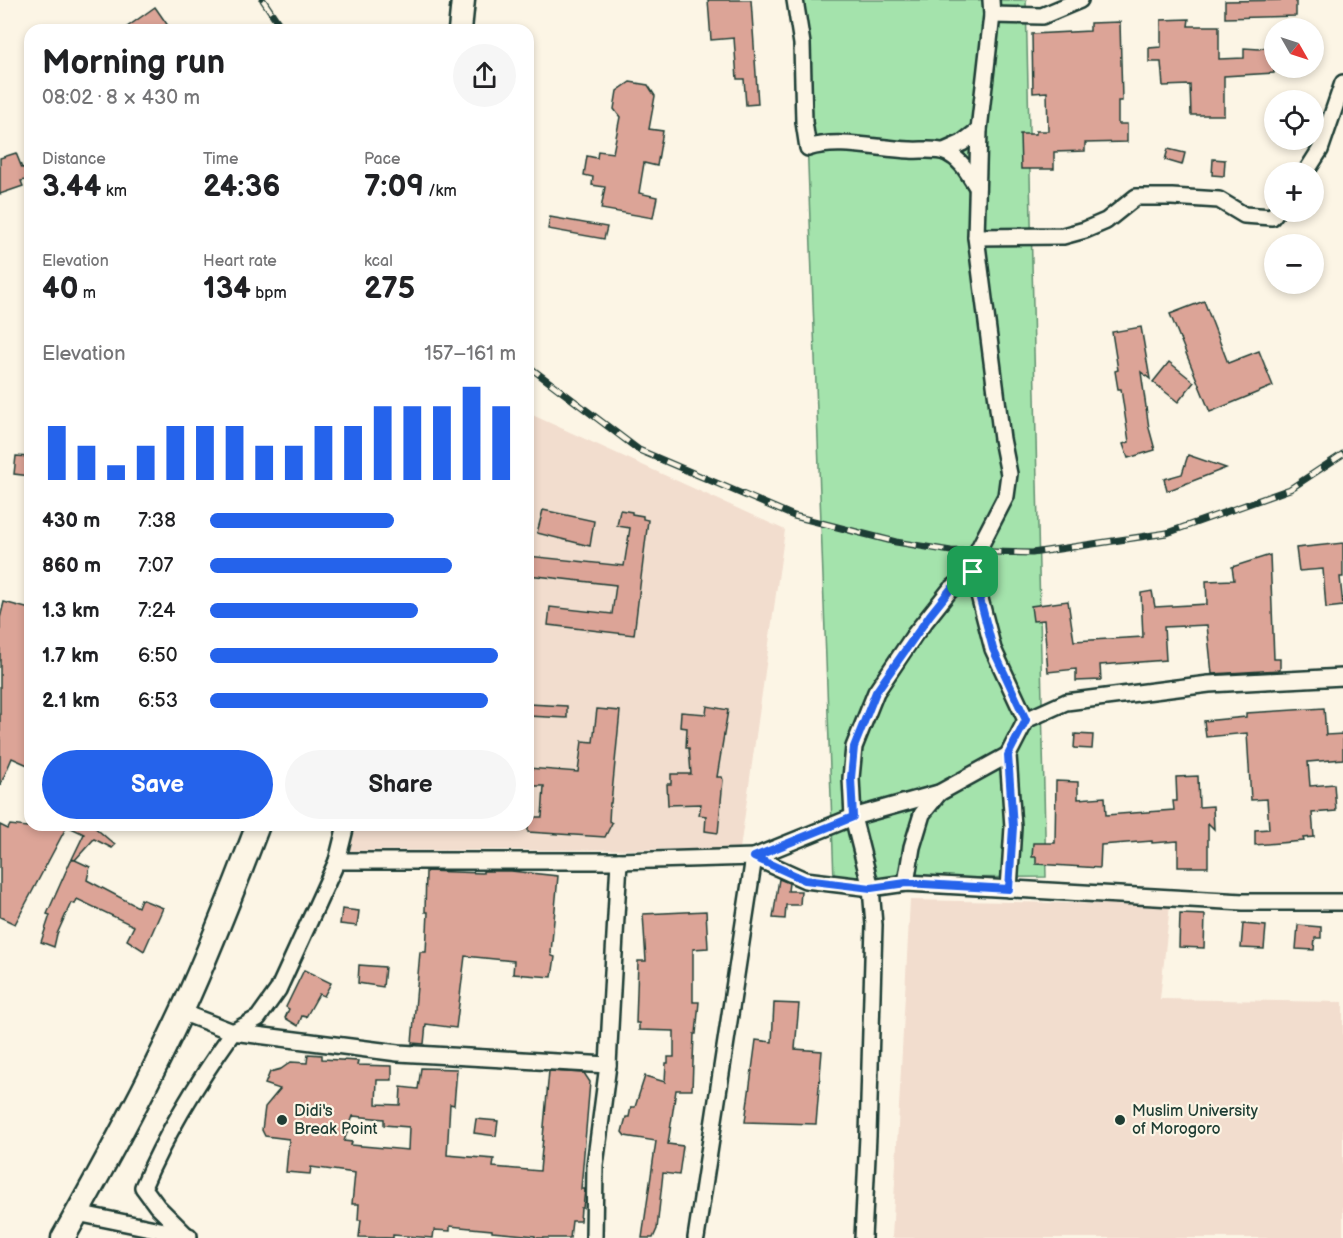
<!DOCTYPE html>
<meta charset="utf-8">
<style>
body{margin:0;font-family:"Balsamiq Sans",sans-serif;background:#f6f6f6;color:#202124;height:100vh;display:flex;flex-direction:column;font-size:22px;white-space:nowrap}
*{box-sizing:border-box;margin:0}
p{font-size:20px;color:#757577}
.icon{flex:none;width:33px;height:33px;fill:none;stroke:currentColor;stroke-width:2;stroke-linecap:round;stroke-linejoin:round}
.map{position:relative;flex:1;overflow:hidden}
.sheet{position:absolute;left:24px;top:24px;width:510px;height:807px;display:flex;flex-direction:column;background:#fff;border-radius:18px;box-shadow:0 3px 9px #0003}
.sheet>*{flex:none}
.needle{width:39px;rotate:129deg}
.buttons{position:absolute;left:1264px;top:18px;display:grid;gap:12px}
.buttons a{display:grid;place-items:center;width:60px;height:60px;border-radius:50%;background:#fff;box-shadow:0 3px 9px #0003;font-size:30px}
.pin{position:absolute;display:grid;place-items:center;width:51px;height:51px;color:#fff;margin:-26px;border-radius:12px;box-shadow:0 3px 9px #0006}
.round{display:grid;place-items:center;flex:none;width:63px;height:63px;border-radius:32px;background:#f6f6f6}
.summary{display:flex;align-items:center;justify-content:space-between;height:102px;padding:0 18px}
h1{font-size:33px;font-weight:800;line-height:45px}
.metrics{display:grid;grid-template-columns:repeat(3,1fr);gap:9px;height:102px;padding:6px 18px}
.metrics div{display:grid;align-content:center}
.metrics b{font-size:30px;font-weight:800}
.metrics small{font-size:16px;font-weight:400}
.metrics p{font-size:16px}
.chart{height:168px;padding:12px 18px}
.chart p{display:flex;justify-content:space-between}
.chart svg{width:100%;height:108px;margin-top:6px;stroke:#2563eb;stroke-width:6}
.cta{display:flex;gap:12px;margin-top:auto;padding:12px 18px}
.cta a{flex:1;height:69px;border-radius:36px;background:#2563eb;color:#fff;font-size:24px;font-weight:800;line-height:69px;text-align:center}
.cta a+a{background:#f6f6f6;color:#202124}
ul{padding:0 18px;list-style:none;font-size:20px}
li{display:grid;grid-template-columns:96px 72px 1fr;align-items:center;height:45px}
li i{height:15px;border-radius:8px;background:#2563eb}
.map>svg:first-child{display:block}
.built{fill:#f2ddce}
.green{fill:#a4e3ac;stroke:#629070;stroke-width:1.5}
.building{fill:#dca497;stroke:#1f3d34;stroke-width:1.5;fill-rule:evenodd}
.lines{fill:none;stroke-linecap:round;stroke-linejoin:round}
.minor-casing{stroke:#1f3d34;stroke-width:20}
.highway-casing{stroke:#1f3d34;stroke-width:27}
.minor{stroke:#fcf5e5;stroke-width:15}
.highway{stroke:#fcf5e5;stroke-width:22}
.rail-casing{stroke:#1f3d34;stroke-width:7}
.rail{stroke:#fcf5e5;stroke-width:4.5;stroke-dasharray:14;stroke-linecap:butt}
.route-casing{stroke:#fff;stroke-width:12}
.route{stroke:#2563eb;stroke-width:8}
.poi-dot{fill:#1f3d34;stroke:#fcf5e5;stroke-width:2}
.labels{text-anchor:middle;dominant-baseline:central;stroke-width:4.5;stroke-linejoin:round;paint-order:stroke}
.poi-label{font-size:16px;fill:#1f3d34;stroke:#fcf5e5;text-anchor:start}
</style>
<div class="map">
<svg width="1343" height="1238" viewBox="0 0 1343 1238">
<rect width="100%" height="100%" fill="#fcf5e5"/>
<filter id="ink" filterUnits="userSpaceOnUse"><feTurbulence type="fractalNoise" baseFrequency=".0167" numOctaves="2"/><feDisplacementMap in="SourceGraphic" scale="12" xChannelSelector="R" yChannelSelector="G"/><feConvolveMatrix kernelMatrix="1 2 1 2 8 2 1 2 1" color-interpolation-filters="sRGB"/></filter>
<g filter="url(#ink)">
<!-- built -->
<g class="built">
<path d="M528,413L785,530L740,849L340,851L345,825H528Z"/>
<path d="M910,900L1170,905L1160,999L1343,1002V1238H892Z"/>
</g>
<!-- green -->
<path class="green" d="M802,0H1026L1046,877L834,879Z"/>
<!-- building -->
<g class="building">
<path d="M708,0H751L758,104L746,105L744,79H737L734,38L711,40Z"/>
<path d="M1296,0V16L1225,18V1Z"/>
<path d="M155,7L171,30H123Z"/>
<path d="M1189,19L1188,26H1219V59L1244,58V48L1259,49L1272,45L1274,73L1224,76V115H1191L1190,85L1163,86L1161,62H1149V48L1161,47V20Z"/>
<path d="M1120,22L1122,101H1118V124H1127V142L1085,143V151L1054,152V169H1021L1020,134H1036V131H1048L1047,92L1033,93L1032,34L1090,31V23Z"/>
<path d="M630,82L648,85L655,96L649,129L663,131L657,166L644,163L639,193L657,197L653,218L601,209L605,187L592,185L593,177L584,175L587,156L597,158L598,151L613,153L620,117L614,109L617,91Z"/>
<path d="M1168,149L1185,153L1182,165L1165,160Z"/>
<path d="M16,153L22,168L26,167L30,179L21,181L23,186L0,194V158Z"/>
<path d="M1213,159L1225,160L1224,176L1212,175Z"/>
<path d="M550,217L607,227L604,239L548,229Z"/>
<path d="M1204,301L1228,363L1259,351L1273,386L1210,412L1170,314Z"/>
<path d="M1141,327L1150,379L1141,372L1149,428L1155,450L1128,458L1123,444L1129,442L1121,389H1118L1115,371L1118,370L1112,332Z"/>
<path d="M1169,362L1194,382L1178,402L1153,382Z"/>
<path d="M1188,455L1226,468L1167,491L1164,479L1182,474Z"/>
<path d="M16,456L30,457V476L14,474Z"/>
<path d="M543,510L594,521L590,546L537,533Z"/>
<path d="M620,510L632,512V514L643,516V519L648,520L634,635L548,625L550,607L612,614L616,585L528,575V556L624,566L630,528L617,526Z"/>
<path d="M1343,543V577H1340L1343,606L1326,608L1323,569L1299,571L1296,548Z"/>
<path d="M1270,555L1274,659H1280V670L1212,674L1207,625L1164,627L1166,660L1100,665L1101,680L1076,681V669L1048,672L1044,620L1033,621L1031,606L1068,601L1074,641L1143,637L1141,593L1152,591L1155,607L1207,604L1206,581L1234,580L1232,567Z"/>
<path d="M4,602L30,609V766L12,758L0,786V618Z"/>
<path d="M528,704L567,706V718L528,716Z"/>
<path d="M707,706L728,710L717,777H722L723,780L718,833L705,831L706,816L699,815L701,804L668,805L667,784H671V774H691L689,748H686L687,728L680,727L681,712L706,714Z"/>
<path d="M1324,708L1326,735L1343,734V759L1308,762L1310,786L1334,784L1336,811L1312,813L1314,837L1303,838L1304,841L1255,845V830L1269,829L1267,799L1251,800L1247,733L1206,737L1204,721L1246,717V713Z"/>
<path d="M597,709L620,711L611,803H610L609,821L612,823L605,837L528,832V817H542L544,786H528V768L578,772L582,741L593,742Z"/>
<path d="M1075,734L1093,735L1092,749L1074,748Z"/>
<path d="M1198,776L1199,807L1213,806L1214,829L1208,823V867H1178V841L1152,843V841L1101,845L1100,868L1036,864V857H1032L1033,843H1055L1056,781L1078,782V799L1105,797L1106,815L1174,810L1173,801H1177L1176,777Z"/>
<path d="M0,825L8,829L10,825L27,827L28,825H92L115,845L112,848L94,839L75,860L90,867L87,880L138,907L141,899L163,908L144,951L127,940L134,926L77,899L75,904L71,903L57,934L54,947L41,942L50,915L47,914L71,860H75L72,859L84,834L67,826L15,924L0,917Z"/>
<path d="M426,871L483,873V871H511L558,876L551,953L552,956L555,957L552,977L513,974L514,961L465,956L456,1028L426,1024L424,1044L412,1043L420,952H426L428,912H425Z"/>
<path d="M779,879L789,883L788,891H801L800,905H786L785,919L773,918Z"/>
<path d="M342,909L359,911L357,926L340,924Z"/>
<path d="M706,911L708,948L693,949V1002H699L696,1034H694L692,1090H676L668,1144L683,1146L679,1175L663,1173L657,1229L653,1238H642L656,1141L625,1136L622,1132L626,1117H629L631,1107H635L645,1076L665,1082L666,1063H668V1057H674V1031L639,1030V1023H636L638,961H646L643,914Z"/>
<path d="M1180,914L1205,915L1204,948L1179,947Z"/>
<path d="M1243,924L1266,926L1264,949L1241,948Z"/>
<path d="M1298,925L1321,927V938H1315L1314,950L1296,949Z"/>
<path d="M359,965L385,967L383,987L358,983Z"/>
<path d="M304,970L331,983L324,996L319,994L306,1017L302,1016L298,1026L285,1018L289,1009L286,1007Z"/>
<path d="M774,1003L799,1004L795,1049L822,1051L816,1124L745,1122L756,1040L772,1042Z"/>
<path d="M308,1054L322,1055V1059L358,1061L357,1065L392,1066V1080H377L376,1104L400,1105L401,1087L418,1089L421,1068L457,1069L454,1105L450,1104L447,1155L494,1159L493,1167L540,1171L549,1071L584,1073L590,1082L581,1189H585L583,1208H581L580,1221H572L570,1238H535V1236L492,1232V1230L450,1226V1231L434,1230L433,1238L393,1235V1238L359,1237L361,1220H358L359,1204H352L355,1173L311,1167L310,1174L286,1172L289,1139L265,1136L262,1130L265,1107L280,1089L265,1084L270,1072L281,1069L291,1062L307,1063ZM353,1116L384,1119V1125L409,1127L408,1150L351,1145L352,1142L344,1141Z"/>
<path d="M476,1119L498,1121L496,1136L474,1133Z"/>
</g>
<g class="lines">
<!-- minor casing -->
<g class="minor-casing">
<g id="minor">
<path d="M795,0L802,44L804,122L808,148C838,138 879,149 910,150C920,151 937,148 947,153C962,160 968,173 977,187"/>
<path d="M991,0L992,15L979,130L976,237L1002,439L1009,474L1006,496L977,552L973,572L993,649L1026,720L1008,755L1013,827L1009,889"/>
<path d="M992,15L1042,16L1080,0"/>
<path d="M944,151L962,143L979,130"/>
<path d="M1306,172L1320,150L1343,83"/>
<path d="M976,237L1063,236L1085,230L1106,221L1136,197H1172L1219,200L1244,215L1272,217L1276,212"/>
<path d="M1026,720L1066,702L1209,684L1343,677"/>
<path d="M337,861L346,825"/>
<path d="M906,883L912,847L922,814L939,793"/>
<path d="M181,1012L233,1032L258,1018L278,990L337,861H619L754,857L805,880L871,888L906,883L1243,902H1343"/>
<path d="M77,1213L189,1236"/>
<path d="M187,1236L157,1206L143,1187C167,1131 198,1081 233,1032L398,1053L608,1065"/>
<path d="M594,1238L595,1165L608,1065L619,861"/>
<path d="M696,1238L754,857L853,817L939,793L1008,755"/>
<path d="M863,1238L868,1136L874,925L871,888L853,817L851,778L854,747L876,692L915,634L950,590L973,572"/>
</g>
</g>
<!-- highway casing -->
<g class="highway-casing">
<g id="highway">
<path d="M460,30L463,0"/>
<path d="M63,1238C105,1164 146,1088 182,1011C210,950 234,888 258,825"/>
</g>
</g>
<!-- minor -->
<use href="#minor" class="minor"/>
<!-- highway -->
<use href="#highway" class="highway"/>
<!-- rail casing -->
<g class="rail-casing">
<g id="rail">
<path d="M263,0L283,30"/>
<path d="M528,366L639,450L794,516L896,542L951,551L1032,553L1167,533L1290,489L1343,454"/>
</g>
</g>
<!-- rail -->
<use href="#rail" class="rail"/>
</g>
</g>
<g class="lines" filter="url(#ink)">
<!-- route casing -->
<g class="route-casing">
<path id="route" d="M973,572L993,649L1026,720L1008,755L1013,827L1009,889L906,883L871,888L805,880L754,857L853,817L851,778L854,747L876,692L930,615L950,590Z"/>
</g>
<!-- route -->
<use href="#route" class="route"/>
</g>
<!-- markers -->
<g class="poi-dot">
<circle cx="282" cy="1120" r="6"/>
<circle cx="1120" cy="1120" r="6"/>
</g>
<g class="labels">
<!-- poi labels -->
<g class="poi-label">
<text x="294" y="1111">Didi's<tspan x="294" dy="18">Break Point</tspan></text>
<text x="1132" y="1111">Muslim University<tspan x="1132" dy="18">of Morogoro</tspan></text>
</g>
</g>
</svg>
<div class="buttons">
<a><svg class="needle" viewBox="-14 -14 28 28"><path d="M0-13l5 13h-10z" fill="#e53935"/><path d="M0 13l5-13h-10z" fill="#757577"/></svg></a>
<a><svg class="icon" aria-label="locate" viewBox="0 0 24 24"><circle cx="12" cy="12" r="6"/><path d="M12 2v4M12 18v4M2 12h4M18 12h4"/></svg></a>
<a>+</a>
<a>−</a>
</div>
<div class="pin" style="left:973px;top:572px;background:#1e9e55"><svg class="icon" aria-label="arrive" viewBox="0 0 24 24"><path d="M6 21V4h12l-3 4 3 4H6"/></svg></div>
<section class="sheet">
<div class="summary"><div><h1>Morning run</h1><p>08:02 · 8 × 430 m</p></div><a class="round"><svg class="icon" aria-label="share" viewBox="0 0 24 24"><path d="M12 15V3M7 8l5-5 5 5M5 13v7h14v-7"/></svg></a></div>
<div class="metrics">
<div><p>Distance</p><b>3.44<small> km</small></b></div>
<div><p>Time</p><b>24:36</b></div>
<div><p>Pace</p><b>7:09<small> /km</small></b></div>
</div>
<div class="metrics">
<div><p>Elevation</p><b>40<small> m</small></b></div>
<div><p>Heart rate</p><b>134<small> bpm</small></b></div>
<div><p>kcal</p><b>275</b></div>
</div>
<div class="chart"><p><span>Elevation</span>157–161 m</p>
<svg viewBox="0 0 160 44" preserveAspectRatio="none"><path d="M5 44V22M15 44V30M25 44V38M35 44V30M45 44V22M55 44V22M65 44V22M75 44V30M85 44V30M95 44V22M105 44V22M115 44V14M125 44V14M135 44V14M145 44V6M155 44V14"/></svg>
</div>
<ul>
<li><b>430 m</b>7:38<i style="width:60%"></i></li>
<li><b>860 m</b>7:07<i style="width:79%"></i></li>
<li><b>1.3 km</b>7:24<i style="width:68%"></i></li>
<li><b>1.7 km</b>6:50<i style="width:94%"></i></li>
<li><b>2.1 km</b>6:53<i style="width:91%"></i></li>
</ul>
<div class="cta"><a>Save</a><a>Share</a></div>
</section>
</div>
